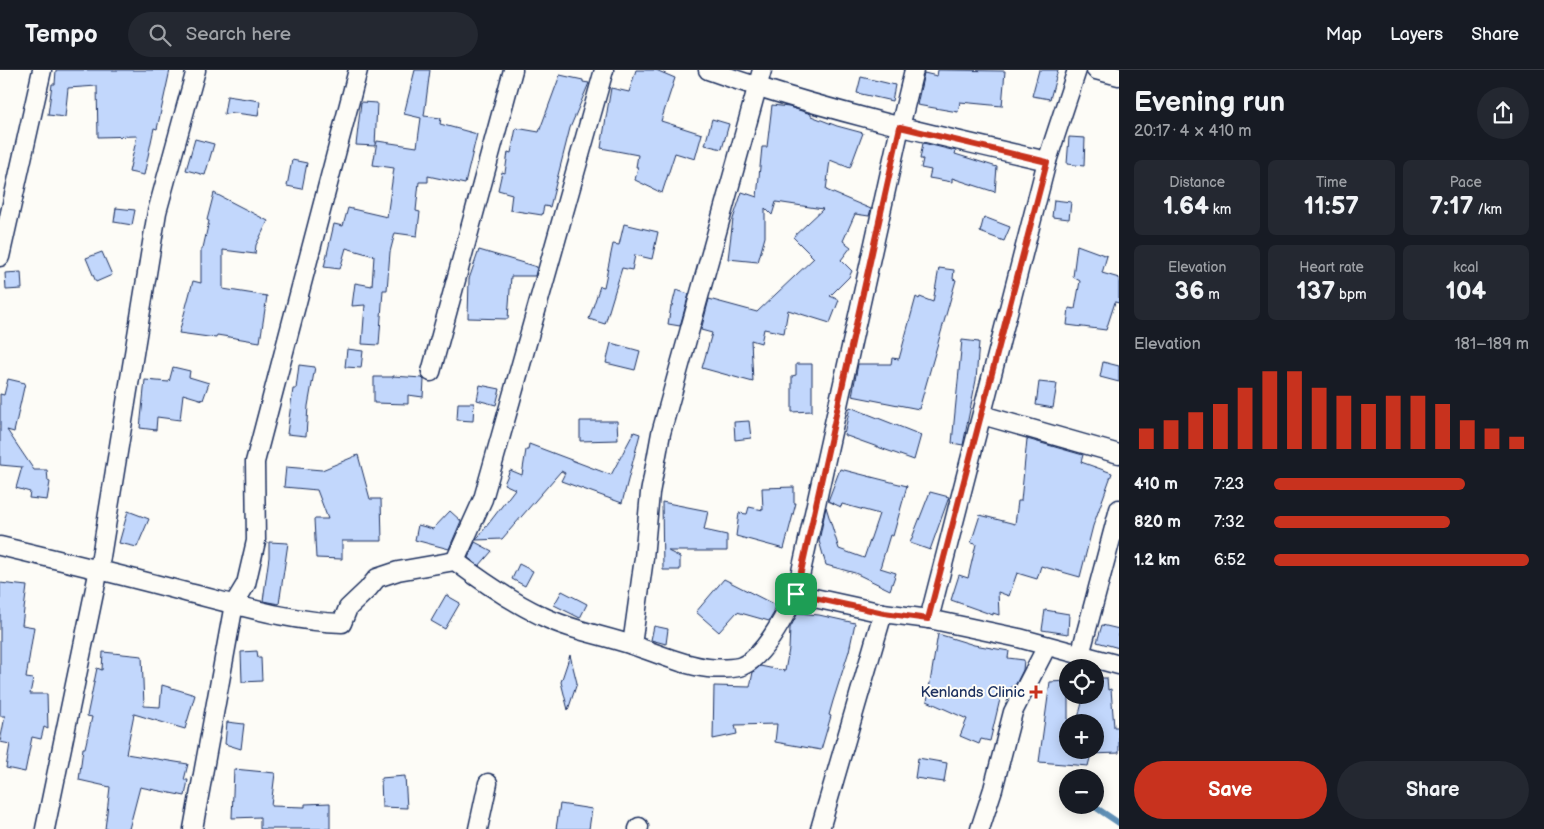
<!DOCTYPE html>
<meta charset="utf-8">
<style>
body{margin:0;font-family:"Balsamiq Sans",sans-serif;background:#242831;color:#f1f3f6;height:100vh;display:flex;flex-direction:column;font-size:19px;white-space:nowrap}
*{box-sizing:border-box;margin:0}
p{font-size:16px;color:#9ea1a6}
.icon{flex:none;width:28px;height:28px;fill:none;stroke:currentColor;stroke-width:2;stroke-linecap:round;stroke-linejoin:round}
.map{position:relative;flex:1;overflow:hidden}
.panel{display:flex;flex-direction:column;background:#171b24;width:425px}
.panel>*{flex:none}
.fabs{position:absolute;left:1059px;top:589px;display:grid;gap:10px}
.fabs a{display:grid;place-items:center;width:45px;height:45px;border-radius:50%;background:#171b24;box-shadow:0 2px 12px #0003;font-size:25px}
.pin{position:absolute;display:grid;place-items:center;width:42px;height:42px;color:#fff;margin:-21px;border-radius:10px;box-shadow:0 2px 8px #0006}
.round{display:grid;place-items:center;flex:none;width:52px;height:52px;border-radius:26px;background:#242831}
.summary{display:flex;align-items:center;justify-content:space-between;height:85px;padding:0 15px}
h1{font-size:28px;font-weight:700;line-height:38px}
.figures{display:grid;grid-template-columns:repeat(3,1fr);gap:8px;height:85px;padding:5px 15px}
.figures div{display:grid;align-content:center;border-radius:8px;background:#242831;text-align:center}
.figures b{font-size:25px;font-weight:700}
.figures small{font-size:14px;font-weight:400}
.figures p{font-size:14px}
.chart{height:140px;padding:10px 15px}
.chart p{display:flex;justify-content:space-between}
.chart svg{width:100%;height:90px;margin-top:5px;stroke:#c8321e;stroke-width:6}
.primary-button{display:flex;gap:10px;margin-top:auto;padding:10px 15px}
.primary-button a{flex:1;height:58px;border-radius:30px;background:#c8321e;color:#fff;font-size:20px;font-weight:700;line-height:58px;text-align:center}
.primary-button a+a{background:#242831;color:#f1f3f6}
ul{padding:0 15px;list-style:none;font-size:16px}
li{display:grid;grid-template-columns:80px 60px 1fr;align-items:center;height:38px}
li i{height:12px;border-radius:6px;background:#c8321e}
header{display:flex;align-items:center;gap:30px;box-sizing:border-box;height:70px;padding:0 25px;background:#171b24;border-bottom:1px solid #363941}
header strong{font-size:24px}
nav{display:flex;gap:28px;margin-inline-start:auto;font-size:18px}
.search{width:350px;height:45px;background:#242831;display:flex;align-items:center;gap:12px;box-sizing:border-box;padding:0 18px;border-radius:28px;color:#9ea1a6;font-size:19px}
main{display:flex;flex:1;min-height:0}
.map>svg:first-child{display:block}
.lines{fill:none;stroke-linecap:round;stroke-linejoin:round}
.stream{stroke:#6190b6;stroke-width:6}
.building{fill:#c2d7fc;stroke:#1b2f5e}
.minor-casing{stroke:#1b2f5e;stroke-width:21}
.minor{stroke:#fdfcf7;stroke-width:18}
.route-casing{stroke:#fff;stroke-width:10}
.route{stroke:#c8321e;stroke-width:6}
.poi-dot{fill:#c8321e;stroke:#fdfcf7;stroke-width:2}
.labels{text-anchor:middle;dominant-baseline:central;stroke-width:4;stroke-linejoin:round;paint-order:stroke}
.poi-label{font-size:15px;fill:#1b2f5e;stroke:#fdfcf7;text-anchor:end}
</style>
<header>
<strong>Tempo</strong>
<div class="search"><svg class="icon" aria-label="search" viewBox="0 0 24 24"><circle cx="10" cy="10" r="6"/><path d="M15 15l6 6"/></svg>Search here</div>
<nav><a>Map</a><a>Layers</a><a>Share</a></nav>
</header>
<main>
<div class="map">
<svg width="1119" height="759" viewBox="0 0 1119 759">
<rect width="100%" height="100%" fill="#fdfcf7"/>
<filter id="ink" filterUnits="userSpaceOnUse"><feTurbulence type="fractalNoise" baseFrequency=".02" numOctaves="2"/><feDisplacementMap in="SourceGraphic" scale="10" xChannelSelector="R" yChannelSelector="G"/><feConvolveMatrix kernelMatrix="1 2 1 2 8 2 1 2 1" color-interpolation-filters="sRGB"/></filter>
<g filter="url(#ink)">
<g class="lines">
<!-- stream -->
<path class="stream" d="M1092,735L1119,753"/>
</g>
<!-- building -->
<g class="building">
<path d="M56,0H170L157,59L154,58L144,105L129,102L137,66L98,67L97,16L68,18L65,47L48,45L52,14H55Z"/>
<path d="M415,0H430L424,46L441,48L440,54L477,64L465,114L428,106V112H419L416,141L420,142L417,166L395,163L390,182L387,220H383L379,275L362,274L365,235L352,236L355,213L372,216L374,186L346,178L340,199L324,197L334,154L343,156L348,138L387,147L394,98L373,95L377,71L417,77L421,48L404,44Z"/>
<path d="M636,0H656L675,8L661,51L702,64L695,89L675,83L662,123L635,110L638,97H636L638,85L601,78L611,18L629,22Z"/>
<path d="M938,0L1005,1L1002,36L960,32L958,42L917,35L924,3L937,6Z"/>
<path d="M1039,0H1058L1050,29L1032,26Z"/>
<path d="M560,5L583,10V12L589,13L570,58L550,137L544,136L542,145L510,140L512,124L498,120L502,102L505,103L508,82L511,83L516,58L539,62Z"/>
<path d="M861,7L895,15L892,31L857,23Z"/>
<path d="M227,26L260,31L258,46L235,43L224,44Z"/>
<path d="M361,32L377,33L375,76L356,75Z"/>
<path d="M772,35L789,37L811,44V46L837,56L863,63L850,98L830,90L826,120L871,139L869,146L855,144L843,171L851,177L841,190L852,201L849,207L830,226L839,230L830,253L788,240L784,263L764,259L761,273L751,270L753,312L702,298L712,263L701,260L709,229L757,242L814,188L793,167L823,139L776,132L772,145L765,138V167L758,192L728,189L733,149L742,122L757,127L762,77H767Z"/>
<path d="M712,49L729,54L722,79L705,75Z"/>
<path d="M1069,67L1085,68L1084,96L1067,94Z"/>
<path d="M195,69L214,74L205,105L186,100Z"/>
<path d="M923,73L956,81L955,84L997,97L995,122L952,108V112L929,108L931,100L921,98L923,89H920Z"/>
<path d="M292,90L307,93L302,119L287,116Z"/>
<path d="M214,123L268,151L256,175L255,184L223,180V219L267,226L260,272L217,265L216,268L179,263L193,211L201,213V178H203L209,151L207,150Z"/>
<path d="M1054,130L1071,132L1069,149L1052,147Z"/>
<path d="M116,138L135,140L132,155L114,152Z"/>
<path d="M984,147L1010,157L1004,171L980,162Z"/>
<path d="M624,154L658,162L652,189L635,185L632,200L622,198L605,254L589,249L600,216L604,217L613,174L619,175Z"/>
<path d="M1077,175L1107,186L1102,203L1119,208V233L1115,232L1106,260L1067,255L1069,238L1075,239L1080,211L1073,207Z"/>
<path d="M479,180L537,197L535,206H511L508,249L468,248L469,209Z"/>
<path d="M102,182L112,205L96,212L86,188Z"/>
<path d="M939,198L954,200L953,209L956,210L919,339L852,326L858,294H891L892,288L899,289L916,227L919,229L920,227L933,232Z"/>
<path d="M21,202L22,219L6,220L5,203Z"/>
<path d="M676,220L689,224L680,256L668,254L671,236H672Z"/>
<path d="M962,270L979,272L976,310L963,375L952,373Z"/>
<path d="M611,273L640,281L635,300L606,293Z"/>
<path d="M347,279L363,281L361,298L345,297Z"/>
<path d="M1103,292L1119,296V312L1100,307Z"/>
<path d="M796,294H812V341L792,342V306L796,305Z"/>
<path d="M299,295L315,297L308,336L306,366L287,364L292,326L293,319H296Z"/>
<path d="M173,297L190,301L189,307L209,313L203,330L183,324L180,350L157,347L156,360L140,358L145,310L169,312Z"/>
<path d="M393,306L422,308L424,310L423,327L408,325V334L374,333V307H393Z"/>
<path d="M8,309L25,313L14,362L7,360L34,400H47L48,411L50,412L47,430L29,428L30,422L16,418L22,397L0,395V324L4,325Z"/>
<path d="M1039,312L1057,314L1053,338L1036,335Z"/>
<path d="M480,315L500,319L496,335L477,330Z"/>
<path d="M458,333H474L473,351L457,350Z"/>
<path d="M850,337L921,365L914,390L844,365Z"/>
<path d="M580,351H617L618,370L580,371Z"/>
<path d="M749,351L751,368L735,370L734,352Z"/>
<path d="M634,362L640,364L622,433L561,411L565,403L561,401L502,469L476,470L515,419L504,414L510,400L522,405L526,380H528L529,374L611,405Z"/>
<path d="M1027,369L1083,385L1081,392L1112,403L1093,456L1080,507L1041,496L1037,509L1017,503L1009,526L998,522L999,545L993,543V545L951,530L959,505L968,508L976,474L971,473L980,445L1015,454L1018,431H1021Z"/>
<path d="M358,385L370,429H381L382,471H342V489L316,488L314,449H328L317,420L284,417L286,397L322,400Z"/>
<path d="M840,399L907,416L893,466L890,465L880,498L896,503L890,520L855,503L826,495L819,471L826,437L839,479L864,488L879,444L842,434L841,437L828,431Z"/>
<path d="M794,417V433H796L784,479L736,466L739,443L747,444L749,437L763,440L762,418Z"/>
<path d="M930,422L949,427L930,480L910,473Z"/>
<path d="M662,432L708,441L704,460L727,465V481H668L680,487V500H663Z"/>
<path d="M128,441L149,449L137,477L119,473Z"/>
<path d="M450,441L461,451L449,479L415,470L418,455L433,459Z"/>
<path d="M269,472L288,473L279,534L263,531L269,487Z"/>
<path d="M475,472L492,481L479,496L468,488Z"/>
<path d="M519,494L533,501L525,516L512,509Z"/>
<path d="M724,509L775,535L773,541H775L769,551L737,542L719,562L696,542Z"/>
<path d="M0,513L27,516L22,555L34,557L26,608L33,609L30,624H47L48,659L44,657L41,669L32,667L25,702L6,698L10,674L0,672L5,646H0Z"/>
<path d="M562,521L587,534L580,548L554,535Z"/>
<path d="M446,525L460,533L445,559L431,551Z"/>
<path d="M1045,540L1069,544L1068,564L1042,560Z"/>
<path d="M798,543L819,545L855,553L849,581L833,631L829,645L831,646L821,680L775,672L777,654L735,655L737,664L713,669L714,616L750,617L753,602L760,596L785,601L789,579L790,558Z"/>
<path d="M1102,555L1119,559V578L1097,572Z"/>
<path d="M654,556L668,559L666,574L651,570Z"/>
<path d="M938,564L974,575L1009,581L1008,588L1024,590L1023,600L1016,614L1001,625L990,671L981,669L979,674L960,666L967,649L927,631Z"/>
<path d="M257,581L258,588H261L262,611L242,612L241,582Z"/>
<path d="M103,582L142,586L144,636L160,637L162,615L195,625L185,659L134,644L126,684L188,694L184,710H188L185,726L140,717L129,759H105L110,717L79,710L83,678H85L92,647L87,646L97,598L102,600Z"/>
<path d="M570,585L577,613L568,640L561,612Z"/>
<path d="M1095,608H1107L1108,620L1111,619L1114,657H1119V683L1091,684L1088,696L1039,692L1050,612L1068,611V680H1095V652H1077L1084,625H1095Z"/>
<path d="M227,652L244,654L241,679L225,674Z"/>
<path d="M918,688L947,693L944,712L915,708Z"/>
<path d="M234,699L275,703L271,736L305,737V734L330,733V759H260V747L232,748Z"/>
<path d="M405,706L407,738L382,737L381,708Z"/>
<path d="M560,734L592,739L589,759H556Z"/>
</g>
<g class="lines">
<!-- minor casing -->
<g class="minor-casing">
<g id="minor">
<path d="M708,0C818,39 933,65 1047,91"/>
<path d="M1096,0L1119,6"/>
<path d="M0,187L42,0"/>
<path d="M431,302L513,0"/>
<path d="M982,345L1119,384"/>
<path d="M0,476C63,491 126,506 189,523C238,535 292,552 342,553L348,538L368,519L377,508L398,501L455,491C483,512 510,531 542,546C570,560 602,565 632,575C657,583 682,595 708,598C717,599 734,599 742,596C765,586 785,545 796,524L900,57L914,0"/>
<path d="M455,491L483,429L604,0"/>
<path d="M796,524L883,543L929,549L1019,568L1119,595"/>
<path d="M929,549L1047,91L1077,0"/>
<path d="M632,575L644,488L650,423L661,363L762,0"/>
<path d="M1080,585L1119,439"/>
<path d="M45,759L99,499L157,142L196,0"/>
<path d="M193,759L234,534L246,514L256,471L255,392L358,0"/>
<path d="M478,759L488,713"/>
<path d="M638,759L639,757"/>
<path d="M820,759L883,543"/>
<path d="M980,759L993,719L1013,642L1047,576"/>
</g>
</g>
<!-- minor -->
<use href="#minor" class="minor"/>
</g>
</g>
<g class="lines" filter="url(#ink)">
<!-- route casing -->
<g class="route-casing">
<path id="route" d="M900,57L1047,92L928,549L884,543L796,524Z"/>
</g>
<!-- route -->
<use href="#route" class="route"/>
</g>
<!-- markers -->
<path class="poi-dot" d="M1033.5 614.5h5v5h5v5h-5v5h-5v-5h-5v-5h5z"/>
<g class="labels">
<!-- poi labels -->
<g class="poi-label">
<text x="1025" y="622">Kenlands Clinic</text>
</g>
</g>
</svg>
<div class="fabs">
<a><svg class="icon" aria-label="locate" viewBox="0 0 24 24"><circle cx="12" cy="12" r="6"/><path d="M12 2v4M12 18v4M2 12h4M18 12h4"/></svg></a>
<a>+</a>
<a>−</a>
</div>
<div class="pin" style="left:796px;top:524px;background:#1e9e55"><svg class="icon" aria-label="arrive" viewBox="0 0 24 24"><path d="M6 21V4h12l-3 4 3 4H6"/></svg></div>
</div>
<section class="panel">
<div class="summary"><div><h1>Evening run</h1><p>20:17 · 4 × 410 m</p></div><a class="round"><svg class="icon" aria-label="share" viewBox="0 0 24 24"><path d="M12 15V3M7 8l5-5 5 5M5 13v7h14v-7"/></svg></a></div>
<div class="figures">
<div><p>Distance</p><b>1.64<small> km</small></b></div>
<div><p>Time</p><b>11:57</b></div>
<div><p>Pace</p><b>7:17<small> /km</small></b></div>
</div>
<div class="figures">
<div><p>Elevation</p><b>36<small> m</small></b></div>
<div><p>Heart rate</p><b>137<small> bpm</small></b></div>
<div><p>kcal</p><b>104</b></div>
</div>
<div class="chart"><p><span>Elevation</span>181–189 m</p>
<svg viewBox="0 0 160 44" preserveAspectRatio="none"><path d="M5 44V34M15 44V30M25 44V26M35 44V22M45 44V14M55 44V6M65 44V6M75 44V14M85 44V18M95 44V22M105 44V18M115 44V18M125 44V22M135 44V30M145 44V34M155 44V38"/></svg>
</div>
<ul>
<li><b>410 m</b>7:23<i style="width:75%"></i></li>
<li><b>820 m</b>7:32<i style="width:69%"></i></li>
<li><b>1.2 km</b>6:52<i style="width:100%"></i></li>
</ul>
<div class="primary-button"><a>Save</a><a>Share</a></div>
</section>
</main>
